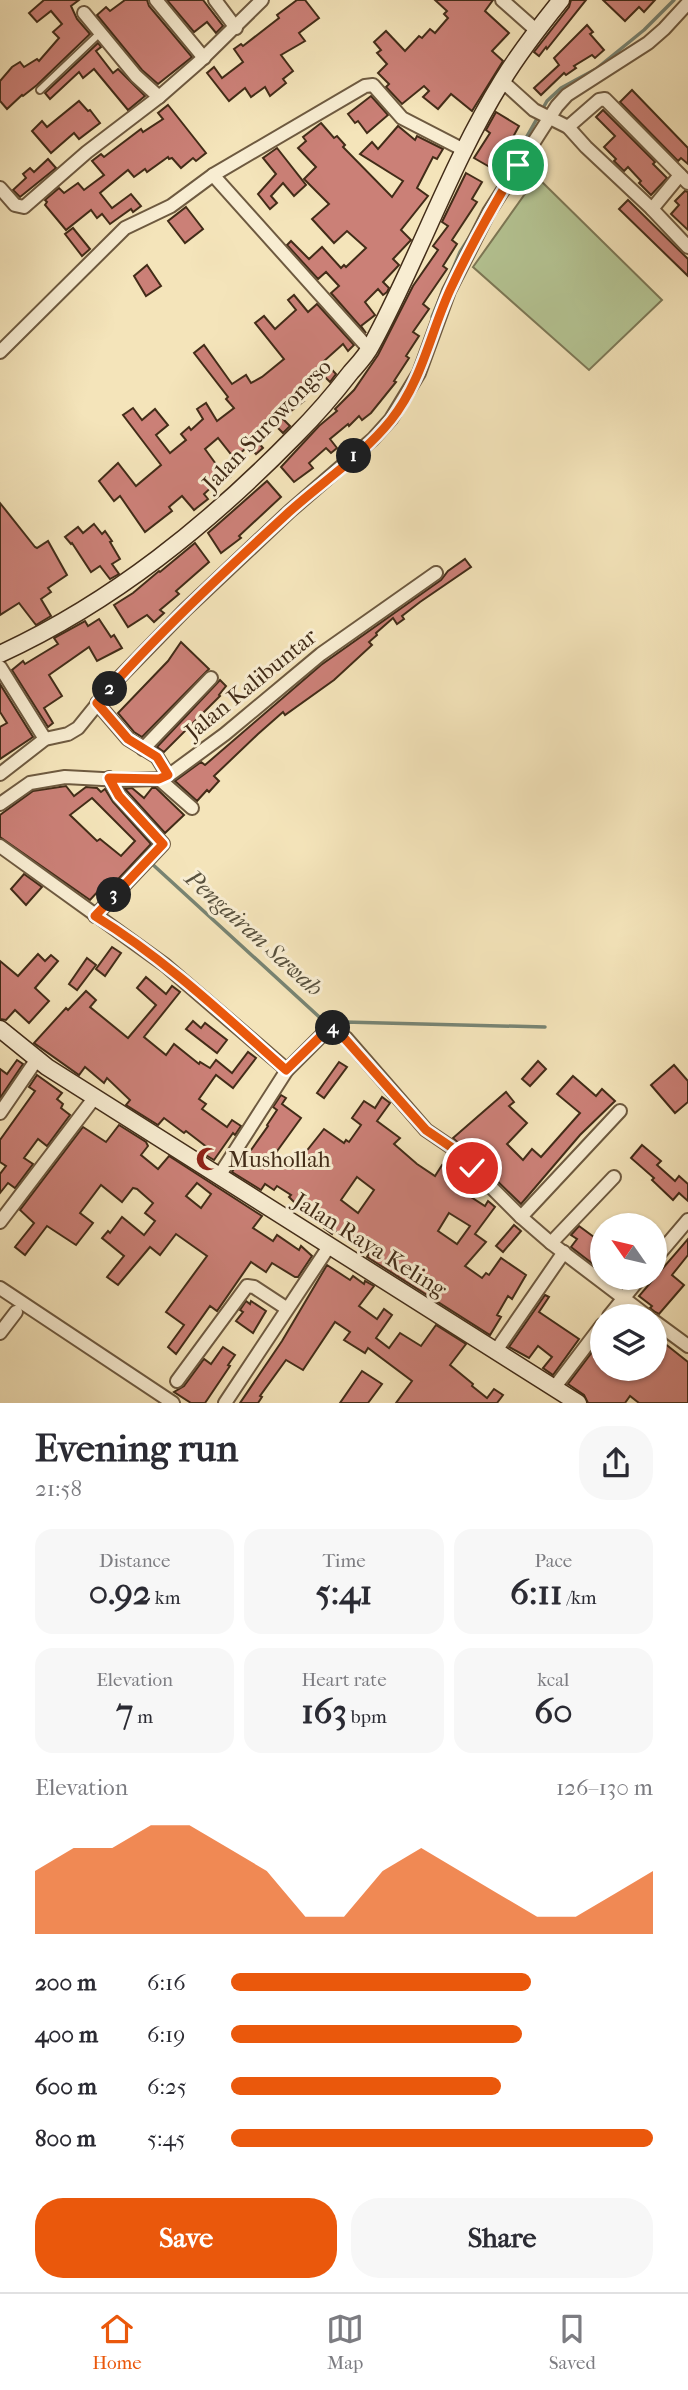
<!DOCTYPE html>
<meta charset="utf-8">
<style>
body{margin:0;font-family:"IM FELL French Canon",serif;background:#f7f7f7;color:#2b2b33;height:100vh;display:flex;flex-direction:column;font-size:26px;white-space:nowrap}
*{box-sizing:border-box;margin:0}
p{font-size:23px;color:#7c7c81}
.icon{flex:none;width:38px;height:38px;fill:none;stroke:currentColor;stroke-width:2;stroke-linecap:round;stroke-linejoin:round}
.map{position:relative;height:1403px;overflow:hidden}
.sheet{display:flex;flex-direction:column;background:#fff;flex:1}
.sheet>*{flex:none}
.needle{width:46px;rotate:304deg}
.fabs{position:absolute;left:590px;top:1213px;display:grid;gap:14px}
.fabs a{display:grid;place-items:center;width:77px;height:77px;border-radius:50%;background:#fff;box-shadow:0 2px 5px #0004;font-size:35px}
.pin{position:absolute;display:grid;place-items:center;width:60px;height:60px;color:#fff;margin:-30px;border:4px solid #fff;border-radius:50%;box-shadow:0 2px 7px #0007}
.km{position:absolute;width:35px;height:35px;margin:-18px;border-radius:50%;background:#222;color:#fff;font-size:19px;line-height:35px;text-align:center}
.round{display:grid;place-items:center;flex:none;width:74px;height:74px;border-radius:28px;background:#f7f7f7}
.head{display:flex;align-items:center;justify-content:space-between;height:119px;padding:0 35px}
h1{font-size:38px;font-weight:700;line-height:52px}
.stats{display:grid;grid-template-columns:repeat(3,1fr);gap:10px;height:119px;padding:7px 35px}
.stats div{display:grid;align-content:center;border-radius:18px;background:#f7f7f7;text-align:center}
.stats b{font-size:35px;font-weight:700}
.stats small{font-size:19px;font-weight:400}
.stats p{font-size:19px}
.chart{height:196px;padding:14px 35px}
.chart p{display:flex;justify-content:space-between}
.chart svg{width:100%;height:126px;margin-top:7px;fill:#ea580c;opacity:.7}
.action{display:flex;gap:14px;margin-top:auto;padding:14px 35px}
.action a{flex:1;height:80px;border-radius:28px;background:#ea580c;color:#fff;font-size:28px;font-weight:700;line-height:80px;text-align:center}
.action a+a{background:#f7f7f7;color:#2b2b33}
ul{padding:0 35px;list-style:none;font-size:23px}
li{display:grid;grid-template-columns:112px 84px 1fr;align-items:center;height:52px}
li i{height:18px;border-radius:9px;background:#ea580c}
.dock{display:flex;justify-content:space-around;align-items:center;height:98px;border-top:2px solid #e1e1e2;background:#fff;font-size:19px;color:#7c7c81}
.dock a{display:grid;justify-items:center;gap:4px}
.dock .current{color:#ea580c}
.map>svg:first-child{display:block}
.green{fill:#b5c594;stroke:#7c7856;stroke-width:2}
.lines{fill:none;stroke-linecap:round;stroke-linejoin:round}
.stream{stroke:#788473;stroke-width:3.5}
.building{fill:#cb8077;stroke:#422c18;stroke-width:2;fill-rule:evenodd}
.lane-casing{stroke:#6e5a40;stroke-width:10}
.street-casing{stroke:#6e5a40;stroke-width:16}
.secondary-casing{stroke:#422c18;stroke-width:19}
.lane{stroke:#f8edd2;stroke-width:6}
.street{stroke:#f8edd2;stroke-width:12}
.secondary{stroke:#f8edd2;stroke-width:16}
.route-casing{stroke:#fff;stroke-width:14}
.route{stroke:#ea580c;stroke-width:9}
.labels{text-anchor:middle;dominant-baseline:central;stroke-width:6;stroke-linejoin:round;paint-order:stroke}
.street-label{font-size:23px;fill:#422c18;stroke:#f8edd2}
.poi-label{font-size:23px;fill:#422c18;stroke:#f8edd2;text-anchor:start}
.water-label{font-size:24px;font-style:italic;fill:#58513e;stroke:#f8edd2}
</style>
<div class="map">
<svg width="688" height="1403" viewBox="0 0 688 1403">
<rect width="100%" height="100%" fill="#f4e4ba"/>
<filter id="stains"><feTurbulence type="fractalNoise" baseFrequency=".00286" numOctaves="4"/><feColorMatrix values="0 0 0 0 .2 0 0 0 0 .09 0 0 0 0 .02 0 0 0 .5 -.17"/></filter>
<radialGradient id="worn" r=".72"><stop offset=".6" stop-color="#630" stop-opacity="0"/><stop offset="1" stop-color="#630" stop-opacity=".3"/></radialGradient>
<!-- green -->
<path class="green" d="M537,177L662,300L589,370L473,267Z"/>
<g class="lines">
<!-- stream -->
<g class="stream">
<path d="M505,175L547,101L561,88L596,69L644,30L674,0"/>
<path d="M447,283L460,252L472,233"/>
<path d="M432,317L442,293"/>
<path d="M150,862L328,1025"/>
<path d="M334,1026L344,1022L545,1027"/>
</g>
</g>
<!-- building -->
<g class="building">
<path d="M44,0H79L71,6L77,19L90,34L37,85L23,96L22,95L7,109L0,101V81L12,67L20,62L24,67L37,59L39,61L59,38L53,32L62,24L51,11L37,22L29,13Z"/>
<path d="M125,0H147L149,6L192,57L158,84L142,70L97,15L106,7L110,11Z"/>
<path d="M167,0H203L223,26L216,33L207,22L194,32Z"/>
<path d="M297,0H305L319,18L299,33L305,41L281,55L293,71L283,79L286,83L270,96L265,87L251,97L245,88L229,101L207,73L214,67L222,78L243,62L234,49L241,44L243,46L279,18L277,15Z"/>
<path d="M435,0H493L485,11L509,33L492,51L503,61L472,111L451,94L438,109L423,97L429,91L424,86L402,104L386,87L389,84L378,73L387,64L377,53L381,50L374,42L386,31L405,51L419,36L422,38L430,29L435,33L448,18L444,14L447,11Z"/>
<path d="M571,0H586L547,49L546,47L539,56L534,52L569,7Z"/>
<path d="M603,0H655L644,12L639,7L625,21Z"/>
<path d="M587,25L593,32L590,34L604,50L595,58L592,55L574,66L576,68L566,75L564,73L541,95L534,88L559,65L554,58Z"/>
<path d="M98,43L101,47L96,51L113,73L118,69L145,96L128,110L94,69L83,78L79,72L50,99L45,93Z"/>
<path d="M632,90L688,148V164L681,158L678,161L620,102Z"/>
<path d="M371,96L388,115L367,133L358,121L355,123L348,114Z"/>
<path d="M79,101L88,111L90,110L100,123L79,139L74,133L51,153L32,131L42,121L47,127Z"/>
<path d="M168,105L206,153L196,161L193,158L181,168L172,158L169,159L168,157L147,172L145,169L134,177L128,170L100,193L112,208L131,194L141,206L133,212L131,209L110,224L102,214L97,218L91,210L66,230L45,205L47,202L45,200L59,188L64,193L78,183L84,190L104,175L92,161L101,154L104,157L141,129L143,132L163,119L158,113Z"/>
<path d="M603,110L655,162L653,164L667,178L651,195L639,183L641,181L628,167L624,171L614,161L616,159L604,147L615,136L596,117Z"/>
<path d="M496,112L519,126L513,137L515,138L495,170L474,158L490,133L486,130Z"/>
<path d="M321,123L334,138L337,136L345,145L343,147L392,197L403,181L360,154L372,142L378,149L398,126L415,140L417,136L443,149L437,159L433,157L417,188L428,196L401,230L411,240L393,259L399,265L383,282L389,288L387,292L383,295L378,289L365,302L375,315L361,326L366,333L331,293L339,286L326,272L318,279L287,245L291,241L309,259L322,247L341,268L344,265L346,267L366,248L347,231L334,243L312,219L329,204L304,179L316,167L298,148L306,141L303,137Z"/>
<path d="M277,148L306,185L294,196L283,183L271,196L277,203L270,209L258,194L276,174L263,158Z"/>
<path d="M48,159L56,168L20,197L13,190L26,178L23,174L30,168L34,172Z"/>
<path d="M466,173L482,182L472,199L477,202L452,240L457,244L443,266L447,269L423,304L429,309L413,332L419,336L406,356L409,358L394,381L396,382L371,413L362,420L359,416L349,426L348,424L330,439L337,448L331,453L326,448L309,463L313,468L294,482L281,467L319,426L337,411L335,409L354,390L378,355L413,286L438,250L433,246L448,226L442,222Z"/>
<path d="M685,191L688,192V230L671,214L679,205L675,201Z"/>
<path d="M628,200L688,259V276L619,209Z"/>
<path d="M186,207L203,229L185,243L168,221Z"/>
<path d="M73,228L90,249L82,256L65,234Z"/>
<path d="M147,265L161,286L146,296L134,276Z"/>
<path d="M294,295L308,312L317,304L354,345L348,351L343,344L324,361L336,374L330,382L325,377L301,397L304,401L282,418L290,426L283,433L269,419L252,435L263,448L256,454L249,446L234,458L218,438L205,449L221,471L223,469L230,477L221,484L218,481L204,494L208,499L194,510L182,496L169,507L172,511L145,532L120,496L114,501L99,481L118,463L136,486L161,465L123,415L133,408L142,420L155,409L168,425L156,435L170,453L186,440L181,434L189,427L191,430L203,419L197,409L206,403L217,421L234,408L226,399L228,397L194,353L204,345L232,384L246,375L251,383L262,377L284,359L255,323L264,316L275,329L296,310L288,300Z"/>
<path d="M267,481L281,497L239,536L241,538L221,553L208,533Z"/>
<path d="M0,503L35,547L37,548L48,541L67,575L48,588L51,592L41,599L51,616L36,625L19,603L0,615Z"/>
<path d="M94,524L102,534L105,531L112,541L110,542L120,559L112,564L119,574L110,579L100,566L91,572L72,543L71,544L65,537L78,527L83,533Z"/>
<path d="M195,543L209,562L176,591L179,594L160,610L164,613L154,622L147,615L128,627L114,605L133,593L159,571L160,572Z"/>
<path d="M465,559L471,567L420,602L402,616L404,619L397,624L393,618L376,633L377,635L369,642L372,645L334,680L285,715L283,712L258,734L214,776L219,781L209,792L207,790L197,801L175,781L201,762L205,765L321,665L441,580L448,571Z"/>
<path d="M99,619L111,637L114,635L122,648L97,661L89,647L49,675L62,696L44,708L53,723L48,727L12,670L23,661L25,664L58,644L54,638L85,621L88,626Z"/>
<path d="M181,642L209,669L142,737L134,732L118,713L168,661Z"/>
<path d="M220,680L226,686L219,695L220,696L164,752L157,747Z"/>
<path d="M0,684L33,737L0,759V727L7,723L0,712Z"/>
<path d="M66,786L74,796L86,787L97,788L101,792L105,789L113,802L151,844L106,892L102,887L90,900L0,837V815L4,812L33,791ZM92,798L135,841L121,856L100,839L97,841L70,815Z"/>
<path d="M132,788L144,798L152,788H156L184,815L165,833L125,789Z"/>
<path d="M24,874L42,887L26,905L11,889Z"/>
<path d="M112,947L121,953L105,976L96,969Z"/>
<path d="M38,954L45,961L51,955L58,961L35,988L49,1001L29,1023L15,1010L6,1020L0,1019V961L18,976Z"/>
<path d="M87,958L96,965L77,990L69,984Z"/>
<path d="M146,977L166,994L172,986L180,992L144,1037L166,1055L174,1044L199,1064L200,1062L210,1068L216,1060L232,1073L248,1052L256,1058L233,1088L216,1075L199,1099L206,1104L202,1109L227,1127L232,1120L241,1126L235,1135L233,1133L214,1160L204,1154L208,1148L186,1131L184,1133L164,1118L158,1125L126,1105L130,1100L107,1078L104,1083L85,1067L79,1075L34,1043L66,1008L68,1010L86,991L96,1000L90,1007L128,1038L156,1005L137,988Z"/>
<path d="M193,1021L201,1028L205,1023L227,1040L217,1053L186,1029Z"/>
<path d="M17,1060L23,1064L0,1098V1069L7,1074Z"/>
<path d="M538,1061L546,1069L530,1086L522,1079Z"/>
<path d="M339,1062L347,1067L324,1098L317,1093Z"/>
<path d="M674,1065L688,1081V1102L675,1113L651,1085Z"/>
<path d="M37,1075L62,1093L57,1099L63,1104L61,1108L70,1115L47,1146L38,1139L24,1158L33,1164L15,1188L8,1183L0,1193V1174L6,1166L0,1162V1140L35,1091L29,1087Z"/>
<path d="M573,1076L596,1096L602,1089L615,1101L580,1135L521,1204L453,1138L506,1092L514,1102L509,1106L527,1123L507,1144L523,1160L532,1149L541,1157L580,1113L557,1094Z"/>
<path d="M281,1095L286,1098L282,1104L301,1118L275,1154L293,1168L324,1129L344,1143L346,1140L349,1142L361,1125L352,1118L364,1101L375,1108L382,1097L390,1103L377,1121L400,1138L394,1144L417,1164L435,1176L442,1165L466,1180L460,1190L485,1206L488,1201L495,1207L475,1234L486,1242L465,1266L482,1278L486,1273L489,1275L501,1258L526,1275L512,1299L508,1296L497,1315L501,1317L490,1335L367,1257L370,1252L352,1240L350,1242L334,1230L332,1234L324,1228L325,1226L296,1204L289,1197L291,1195L277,1186L274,1190L265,1184L261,1190L232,1172L241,1158L244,1160L268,1126L267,1125L277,1110L273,1107ZM357,1177L374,1190L358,1213L341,1200ZM449,1213L470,1226L457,1244L438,1231Z"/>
<path d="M119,1125L146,1142L148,1146L141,1155L158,1169L169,1156L262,1216L253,1228L273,1241L277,1235L299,1250L301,1246L312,1256L298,1277H295L272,1263L266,1272L251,1262L217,1311L210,1306L176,1354L168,1347L184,1325L166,1312L207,1256L176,1234L160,1255L150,1247L118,1285L107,1277L124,1256L102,1238L108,1231L110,1233L122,1217L144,1235L155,1221L145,1213L153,1203L137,1189L133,1188L122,1202L101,1185L80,1213L93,1223L76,1245L47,1226L25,1255L15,1247L34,1223L20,1210L83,1127L106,1142ZM197,1183L211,1194L201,1208L186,1196Z"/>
<path d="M642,1145L661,1161L657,1165L675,1181L679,1176L688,1184V1201L679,1193L673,1200L652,1180L654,1178L631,1158Z"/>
<path d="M514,1225L521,1231L503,1252L496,1246Z"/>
<path d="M579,1226L602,1243V1251L596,1259L599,1261L602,1257V1271L571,1247L577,1239L571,1235Z"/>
<path d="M688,1239V1255L672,1275L684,1285L659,1314L655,1312L650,1308L652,1306L639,1296Z"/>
<path d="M327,1265L350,1280L353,1276L364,1284L365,1281L374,1286L359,1306L377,1319L384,1309L392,1315L376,1338L389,1348L400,1333L421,1346L436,1325L466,1344L450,1365L473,1384L472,1386L487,1398L494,1389L503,1395L497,1403H396L412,1381L368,1348L365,1353L344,1340L350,1332L335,1322L303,1370L286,1360L260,1396L262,1397L258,1403H240L282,1341Z"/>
<path d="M545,1295L549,1297L539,1312L579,1339L553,1375L543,1368L552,1357L538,1346L529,1358L509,1347Z"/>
<path d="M246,1301L250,1304L251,1301L266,1311L253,1333L236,1321L243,1312L240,1310Z"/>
<path d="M654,1335L688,1362V1403H639L630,1396L625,1403H588L584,1395L568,1384L602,1339V1368H608L615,1374L619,1368H654Z"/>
<path d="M223,1347L235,1355L228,1365L230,1366L205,1403H191L174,1392L184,1386L204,1359L211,1364Z"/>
<path d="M362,1371L382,1384L368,1403H340Z"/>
</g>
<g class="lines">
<!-- lane casing -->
<g class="lane-casing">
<path id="lane" d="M40,90L101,32"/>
</g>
<!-- street casing -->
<g class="street-casing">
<g id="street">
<path d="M156,0L204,58"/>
<path d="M215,0L236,28"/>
<path d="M502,0L537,31"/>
<path d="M84,13L136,76L159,97"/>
<path d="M502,81L534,110L568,127L586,147L652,209L688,247"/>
<path d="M568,127L599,100L605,99L688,183"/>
<path d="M213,175L369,349"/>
<path d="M0,188L15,205L24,207L87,152L159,97L199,62L262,0"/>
<path d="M652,209L680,175"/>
<path d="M0,352L125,228L171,206L213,175L365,86L373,85L402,118L464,150"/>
<path d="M0,667L45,739"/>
<path d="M97,703L128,739L157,757L168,775"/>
<path d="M143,749L211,678"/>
<path d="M0,774L45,739L68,734L78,728L116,681L185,610L290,511L373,439L391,419L419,373L449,291L489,212L557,106L567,95L648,43L664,29L688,3"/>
<path d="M159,779L192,808"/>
<path d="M0,804L30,783L65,777L121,780L159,779L172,773L225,734L321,654L436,573"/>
<path d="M0,846L165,965L287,1070"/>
<path d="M95,916L163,844L119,796L109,778"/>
<path d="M0,1113L37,1059"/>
<path d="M219,1176L287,1070L330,1027L346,1038L426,1130L451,1147L521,1217L551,1243L647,1316"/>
<path d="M521,1217L620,1111"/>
<path d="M0,1222L95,1097"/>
<path d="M551,1243L614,1177"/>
<path d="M654,1260L688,1220"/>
<path d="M0,1288L173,1403"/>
<path d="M609,1316L640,1278"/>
<path d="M654,1321L688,1346"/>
<path d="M0,1333L16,1312"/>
<path d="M495,1352L564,1252"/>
<path d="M177,1381L247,1286L254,1287L286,1308"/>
<path d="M554,1388L602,1325"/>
<path d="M225,1403L330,1245"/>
</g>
</g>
<!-- secondary casing -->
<g class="secondary-casing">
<g id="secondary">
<path d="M0,654C113,602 209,524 296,435C316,415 334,394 351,372C358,364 366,356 371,346C418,260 450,165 502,81C519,53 540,26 561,0"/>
<path d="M0,1029L47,1067L578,1403"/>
</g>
</g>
<!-- lane -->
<use href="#lane" class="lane"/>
<!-- street -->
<use href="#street" class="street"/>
<!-- secondary -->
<use href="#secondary" class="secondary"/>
</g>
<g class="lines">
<!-- route casing -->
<g class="route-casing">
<path id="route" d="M472,1168L451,1147L426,1130L338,1031L330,1027L286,1070C225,1016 165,959 95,916L163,844L119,796L109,778L159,779L168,775L157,757L128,739L97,703C156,635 223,573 289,512C322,482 363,455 391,420C422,381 430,334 450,290C470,247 493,206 518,165"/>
</g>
<!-- route -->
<use href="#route" class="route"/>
</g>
<!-- icons -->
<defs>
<g id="mosque-bare" transform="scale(1.89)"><path d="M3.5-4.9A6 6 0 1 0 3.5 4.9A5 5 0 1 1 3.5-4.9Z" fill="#8f2418" stroke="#f8edd2" stroke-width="2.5" paint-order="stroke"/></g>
</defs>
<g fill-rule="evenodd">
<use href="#mosque-bare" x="208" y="1159"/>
</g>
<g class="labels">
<!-- street labels -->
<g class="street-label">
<text transform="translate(267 425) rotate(-46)">Jalan Surowongso</text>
<text transform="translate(251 684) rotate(-39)">Jalan Kalibuntar</text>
<text transform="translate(370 1245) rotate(32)">Jalan Raya Keling</text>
</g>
<!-- poi labels -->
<g class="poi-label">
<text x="228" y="1159">Mushollah</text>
</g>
<!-- water labels -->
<g class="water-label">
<text transform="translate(254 933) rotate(42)">Pengairan Sawah</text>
</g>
</g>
<rect width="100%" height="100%" filter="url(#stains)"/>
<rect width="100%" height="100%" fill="url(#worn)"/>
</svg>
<div class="fabs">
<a><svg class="needle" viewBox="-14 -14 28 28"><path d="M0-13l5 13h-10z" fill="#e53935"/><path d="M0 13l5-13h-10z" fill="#7c7c81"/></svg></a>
<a><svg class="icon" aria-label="layers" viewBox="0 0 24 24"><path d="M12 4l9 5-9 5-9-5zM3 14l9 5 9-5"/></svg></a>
</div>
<div class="pin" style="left:518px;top:165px;background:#1e9e55"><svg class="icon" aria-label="arrive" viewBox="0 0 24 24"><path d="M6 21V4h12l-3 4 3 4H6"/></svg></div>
<div class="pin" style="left:472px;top:1168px;background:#d93025"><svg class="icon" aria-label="check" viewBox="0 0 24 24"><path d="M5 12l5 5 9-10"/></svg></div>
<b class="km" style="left:354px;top:456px">1</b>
<b class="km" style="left:110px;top:689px">2</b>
<b class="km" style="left:114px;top:895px">3</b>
<b class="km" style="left:333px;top:1028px">4</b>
</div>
<section class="sheet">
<div class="head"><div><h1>Evening run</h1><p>21:58</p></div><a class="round"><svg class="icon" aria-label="share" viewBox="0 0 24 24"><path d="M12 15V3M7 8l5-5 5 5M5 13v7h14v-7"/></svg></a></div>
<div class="stats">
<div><p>Distance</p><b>0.92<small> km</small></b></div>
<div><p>Time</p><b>5:41</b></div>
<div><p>Pace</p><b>6:11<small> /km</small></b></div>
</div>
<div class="stats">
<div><p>Elevation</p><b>7<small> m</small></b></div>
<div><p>Heart rate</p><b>163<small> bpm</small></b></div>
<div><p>kcal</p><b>60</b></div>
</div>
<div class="chart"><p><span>Elevation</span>126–130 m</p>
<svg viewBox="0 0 160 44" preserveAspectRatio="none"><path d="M0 44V22L10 14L20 14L30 6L40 6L50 14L60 22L70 38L80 38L90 22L100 14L110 22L120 30L130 38L140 38L150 30L160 22V44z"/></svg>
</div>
<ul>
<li><b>200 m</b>6:16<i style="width:71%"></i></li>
<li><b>400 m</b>6:19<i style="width:69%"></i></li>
<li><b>600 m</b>6:25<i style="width:64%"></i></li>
<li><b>800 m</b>5:45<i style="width:100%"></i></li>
</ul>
<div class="action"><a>Save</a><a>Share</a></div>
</section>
<nav class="dock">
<a class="current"><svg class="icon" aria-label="home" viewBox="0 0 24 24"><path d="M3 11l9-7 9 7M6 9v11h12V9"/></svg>Home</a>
<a><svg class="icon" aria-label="map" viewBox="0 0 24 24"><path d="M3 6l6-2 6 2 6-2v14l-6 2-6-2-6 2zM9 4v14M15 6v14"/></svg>Map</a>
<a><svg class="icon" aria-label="saved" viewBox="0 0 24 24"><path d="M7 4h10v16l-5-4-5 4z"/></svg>Saved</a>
</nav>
